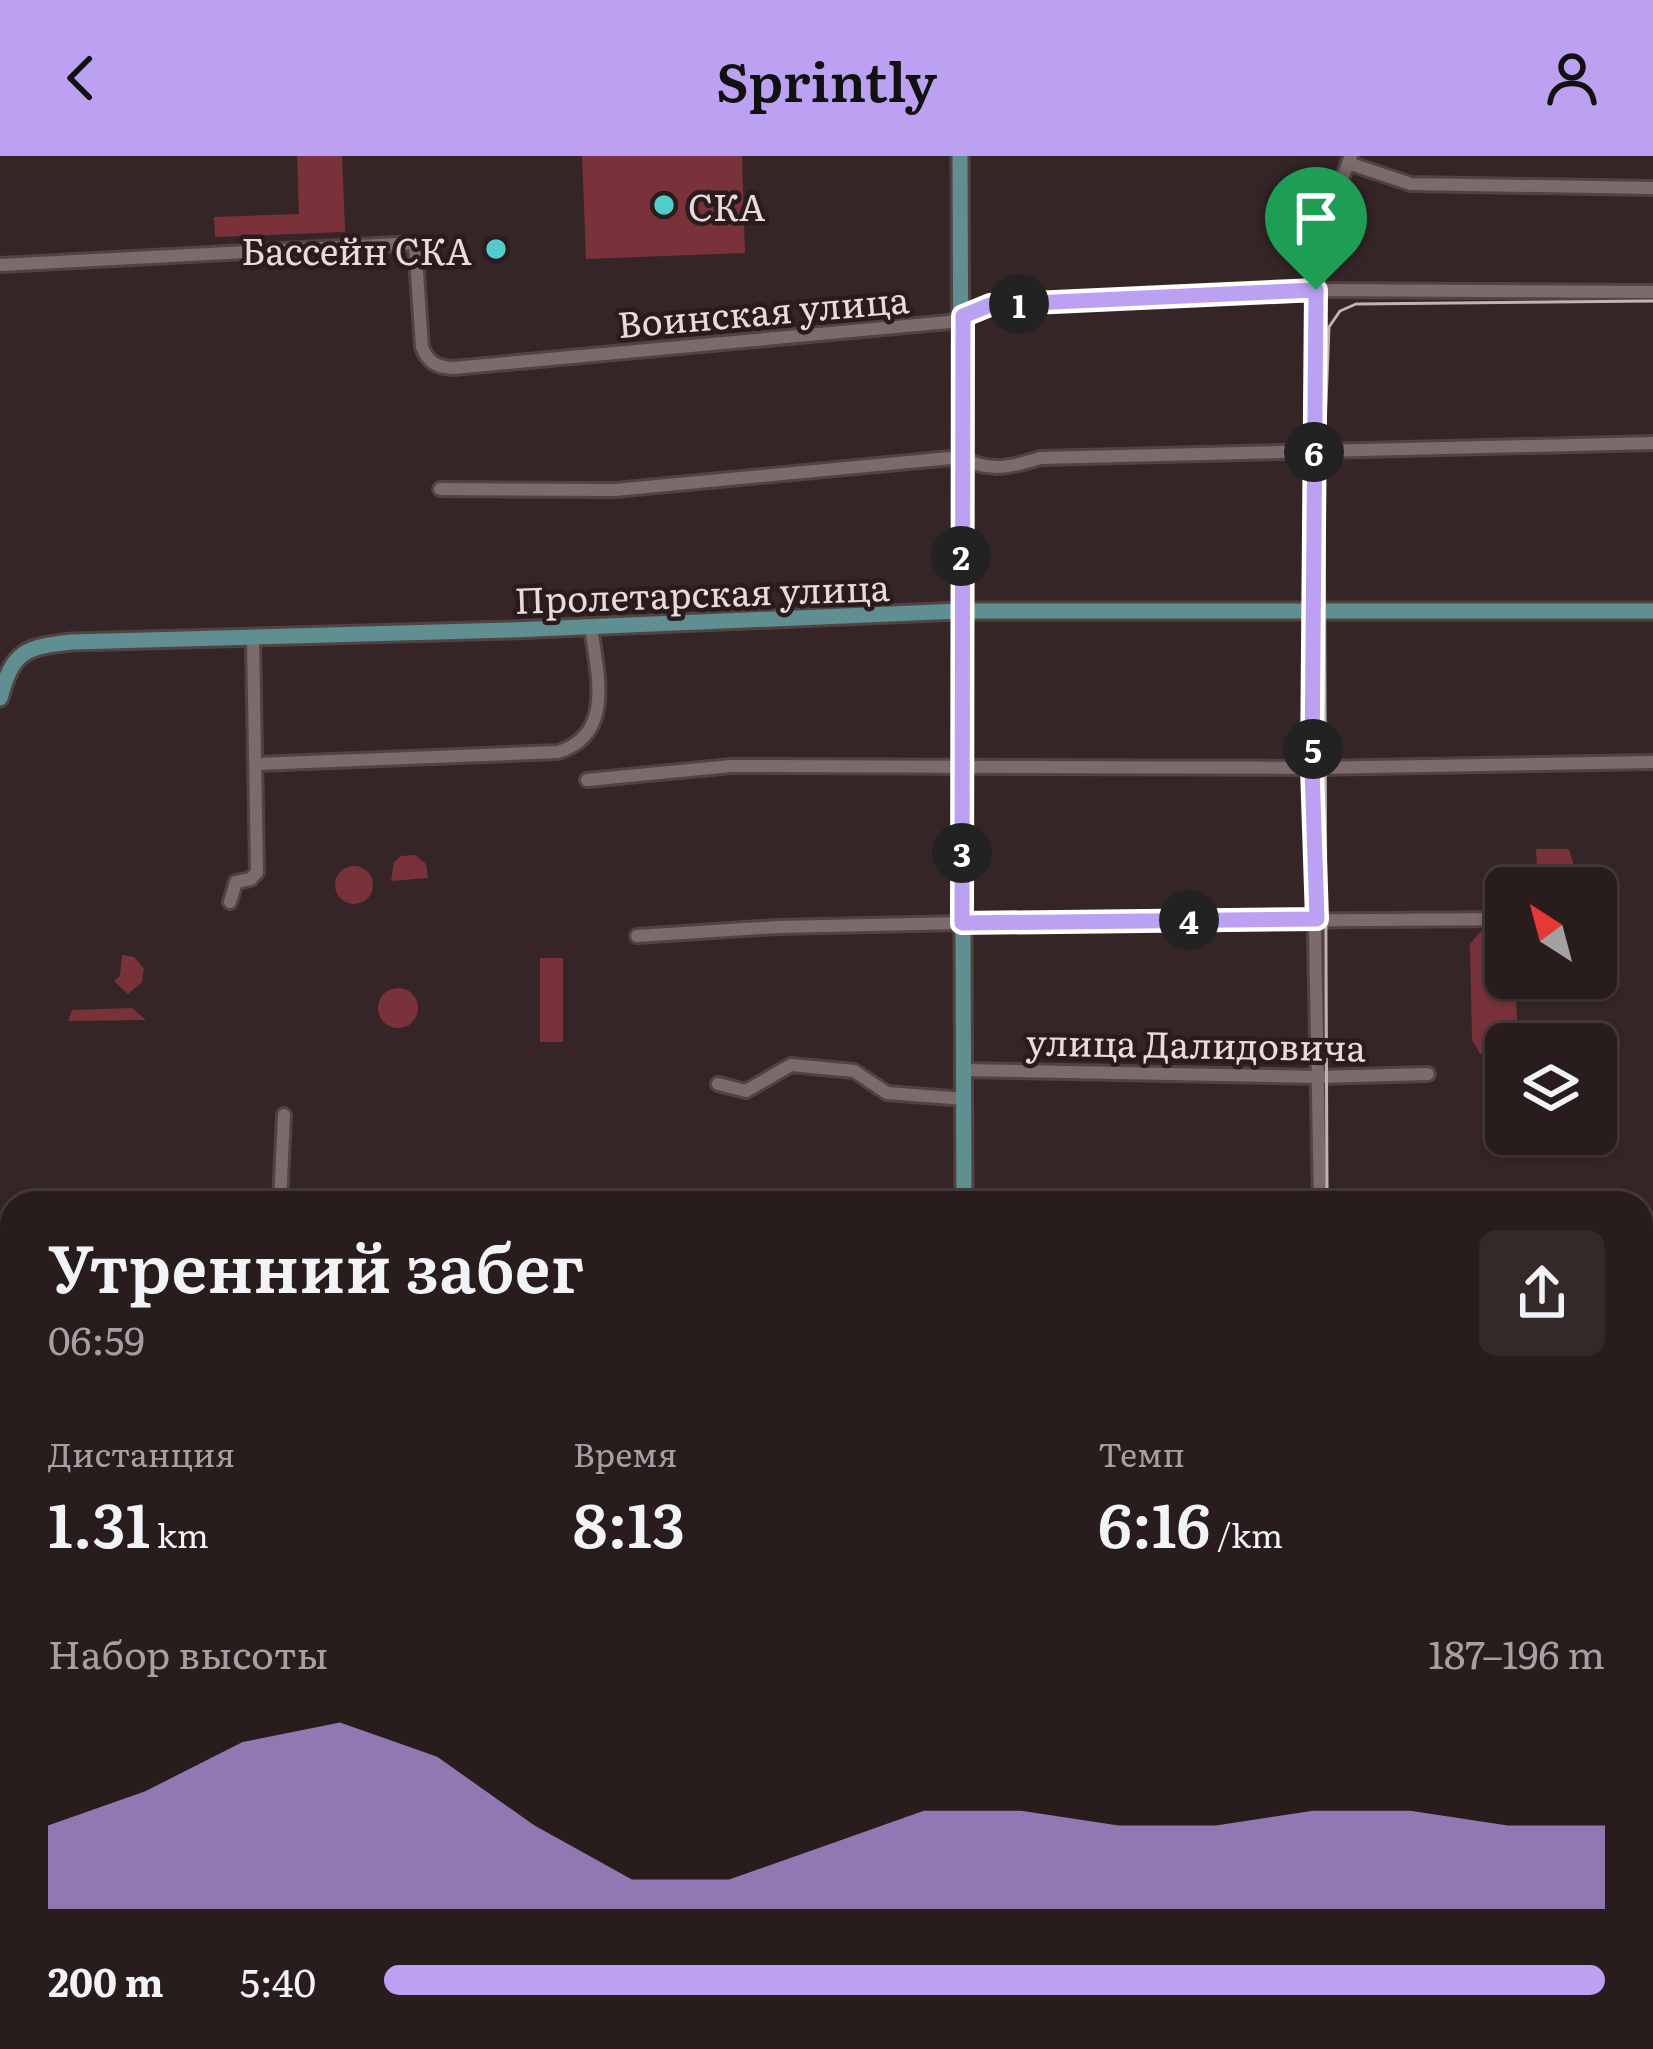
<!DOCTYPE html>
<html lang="ru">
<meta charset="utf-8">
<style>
body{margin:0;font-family:Literata,serif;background:#342929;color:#f1f3f6;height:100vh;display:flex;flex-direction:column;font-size:45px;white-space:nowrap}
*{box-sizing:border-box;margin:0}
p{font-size:39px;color:#a5a1a3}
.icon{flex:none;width:66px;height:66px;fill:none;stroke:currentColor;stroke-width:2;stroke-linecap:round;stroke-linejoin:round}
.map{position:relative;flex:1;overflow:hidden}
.panel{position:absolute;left:0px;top:1035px;width:1653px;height:858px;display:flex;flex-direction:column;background:#281c1c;border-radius:36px 36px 0 0;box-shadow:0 3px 9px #0004,0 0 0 3px #443a3b}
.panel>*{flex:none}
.needle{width:78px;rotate:324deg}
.tools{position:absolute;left:1485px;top:711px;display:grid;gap:24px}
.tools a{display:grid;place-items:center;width:132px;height:132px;border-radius:18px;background:#281c1c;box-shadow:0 3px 9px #0004,0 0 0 3px #443a3b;font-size:60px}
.pin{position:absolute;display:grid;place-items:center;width:102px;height:102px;color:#fff;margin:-123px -51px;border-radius:50% 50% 50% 0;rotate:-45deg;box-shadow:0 0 12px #0007}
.pin .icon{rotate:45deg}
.km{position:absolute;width:60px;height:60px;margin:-30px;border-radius:50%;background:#222;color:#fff;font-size:33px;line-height:60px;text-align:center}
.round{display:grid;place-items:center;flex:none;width:126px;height:126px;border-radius:18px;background:#342929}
.headline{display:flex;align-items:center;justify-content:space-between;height:204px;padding:0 48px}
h1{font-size:66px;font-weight:600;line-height:90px}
.metrics{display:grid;grid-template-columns:repeat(3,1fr);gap:18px;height:204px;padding:12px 48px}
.metrics div{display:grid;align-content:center}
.metrics b{font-size:60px;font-weight:600}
.metrics small{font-size:33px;font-weight:400}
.metrics p{font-size:33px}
.chart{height:336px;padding:24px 48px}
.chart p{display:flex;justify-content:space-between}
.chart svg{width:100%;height:216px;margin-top:12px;fill:#bca0f2;opacity:.7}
ul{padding:0 48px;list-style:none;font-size:39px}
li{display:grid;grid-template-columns:192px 144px 1fr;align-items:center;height:90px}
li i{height:30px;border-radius:15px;background:#bca0f2}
header{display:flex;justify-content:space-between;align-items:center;height:156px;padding:0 48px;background:#bca0f2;color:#111;font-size:54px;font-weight:600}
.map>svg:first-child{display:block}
.green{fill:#793239}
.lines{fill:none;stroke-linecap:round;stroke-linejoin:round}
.minor-casing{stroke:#514344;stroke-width:18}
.major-casing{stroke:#514344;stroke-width:21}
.minor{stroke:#7d6a6a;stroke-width:12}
.major{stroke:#5f8f90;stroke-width:15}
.tram{stroke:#bfb3b4;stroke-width:3}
.route-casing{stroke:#fff;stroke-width:24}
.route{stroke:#bca0f2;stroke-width:15}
.poi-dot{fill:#52cdce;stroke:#2b1b1c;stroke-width:4.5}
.labels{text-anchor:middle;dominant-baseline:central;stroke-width:9;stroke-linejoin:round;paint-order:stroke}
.poi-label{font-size:36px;fill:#e7dbdc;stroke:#2b1b1c;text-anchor:start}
.street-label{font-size:36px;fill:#e7dbdc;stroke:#2b1b1c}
</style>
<header><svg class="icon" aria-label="back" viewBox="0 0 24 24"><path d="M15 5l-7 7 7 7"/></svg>Sprintly<svg class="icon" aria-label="person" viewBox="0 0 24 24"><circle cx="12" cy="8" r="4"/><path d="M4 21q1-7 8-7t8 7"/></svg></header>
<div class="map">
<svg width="1653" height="1893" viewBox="0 0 1653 1893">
<rect width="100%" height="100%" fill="#352526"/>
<!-- green -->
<g class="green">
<path d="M297,0H342L345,76L215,81L214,61L299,58Z"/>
<path d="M582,0H742L745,97L586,103Z"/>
<path d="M1536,693H1569L1574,710L1567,715H1537Z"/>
<path d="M415,699L426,708L428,722L391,725L394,706L401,700Z"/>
<circle cx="354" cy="729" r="19"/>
<path d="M1492,773L1506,783V822H1515L1518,883L1516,888H1506V900L1499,903L1480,898L1472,884L1470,788L1482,774Z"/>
<path d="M122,799L134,801L144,813L142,826L128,838L114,825L120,820Z"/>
<rect x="540" y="802" width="23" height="84"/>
<circle cx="398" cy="852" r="20"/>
<path d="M132,852L146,864L68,865L72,854Z"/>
<path d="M530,1881H586L587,1890L611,1893H519V1885L528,1886Z"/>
</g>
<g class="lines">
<!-- minor casing -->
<g class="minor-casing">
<g id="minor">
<path d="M1348,7L1411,28L1653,32"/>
<path d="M0,109L415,87L422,191C428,207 437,211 453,212L949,166L990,149L1316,134L1653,136"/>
<path d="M440,333L615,334L961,301C988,317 1012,311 1040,302L1653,287"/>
<path d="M256,608L558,596C615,579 597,517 591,471"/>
<path d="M587,624L731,610L1312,612L1653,606"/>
<path d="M230,746L236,726L251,723L257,716L253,483"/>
<path d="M637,780L777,771L962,767L1506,763"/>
<path d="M962,914L1318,921L1428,918"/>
<path d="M718,928L746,935L791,909L854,915L887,937L965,943"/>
<path d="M280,1047L284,959"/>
<path d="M1320,1047L1312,612L1316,134L1328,57L1351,0"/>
<path d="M1641,1064H1653"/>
<path d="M1641,1222H1653"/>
<path d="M0,1338L12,1325"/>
<path d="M0,1399H12"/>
<path d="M1641,1533H1653"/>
<path d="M0,1544L12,1543"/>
<path d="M0,1697H12"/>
<path d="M0,1850L12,1849"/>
<path d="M258,1881V1893"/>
<path d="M505,1881V1893"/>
<path d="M1332,1893V1881"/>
<path d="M1348,1893L1349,1881"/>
</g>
</g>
<!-- major casing -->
<g class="major-casing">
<g id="major">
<path d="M960,0L964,1047"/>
<path d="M0,542C13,494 26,491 72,486L512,474L960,455H1653"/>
<path d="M966,1881L967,1893"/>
</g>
</g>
<!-- minor -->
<use href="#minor" class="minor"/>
<!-- major -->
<use href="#major" class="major"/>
<!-- tram -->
<g class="tram">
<path d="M1327,1047L1324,298L1329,171L1340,155L1356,148L1653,145"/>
<path d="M1339,1881V1893"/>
</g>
</g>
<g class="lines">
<!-- route casing -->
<g class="route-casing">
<path id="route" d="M1316,134L1312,612L1317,763L962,767L963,160L990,149Z"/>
</g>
<!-- route -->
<use href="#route" class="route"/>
</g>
<!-- markers -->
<g class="poi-dot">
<circle cx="664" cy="49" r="12"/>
<circle cx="496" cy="93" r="12"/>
</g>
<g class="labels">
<!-- poi labels -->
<g class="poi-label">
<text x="688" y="49">СКА</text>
<text x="472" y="93" text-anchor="end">Бассейн СКА</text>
</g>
<!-- street labels -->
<g class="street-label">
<text transform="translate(763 154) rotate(-5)">Воинская улица</text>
<text transform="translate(702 436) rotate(-2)">Пролетарская улица</text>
<text transform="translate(1196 887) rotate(1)">улица Далидовича</text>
</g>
</g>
</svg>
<div class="tools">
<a><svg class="needle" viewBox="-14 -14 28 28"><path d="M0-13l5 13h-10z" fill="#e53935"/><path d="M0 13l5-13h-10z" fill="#a5a1a3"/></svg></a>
<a><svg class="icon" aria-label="layers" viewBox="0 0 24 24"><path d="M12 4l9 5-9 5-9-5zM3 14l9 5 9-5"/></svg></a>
</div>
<div class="pin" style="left:1316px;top:134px;background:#1e9e55"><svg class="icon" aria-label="arrive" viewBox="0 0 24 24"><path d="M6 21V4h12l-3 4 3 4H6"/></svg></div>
<b class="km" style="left:1019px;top:148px">1</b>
<b class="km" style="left:961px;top:400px">2</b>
<b class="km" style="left:962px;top:697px">3</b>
<b class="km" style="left:1189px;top:764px">4</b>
<b class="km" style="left:1313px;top:593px">5</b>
<b class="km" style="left:1314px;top:296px">6</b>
<section class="panel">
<div class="headline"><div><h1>Утренний забег</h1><p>06:59</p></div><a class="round"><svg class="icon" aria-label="share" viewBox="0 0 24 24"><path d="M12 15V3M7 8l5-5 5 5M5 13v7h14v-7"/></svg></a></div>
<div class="metrics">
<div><p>Дистанция</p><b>1.31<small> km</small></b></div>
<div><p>Время</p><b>8:13</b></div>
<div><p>Темп</p><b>6:16<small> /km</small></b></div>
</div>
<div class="chart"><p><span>Набор высоты</span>187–196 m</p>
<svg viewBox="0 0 160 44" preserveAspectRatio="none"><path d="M0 44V27L10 20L20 10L30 6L40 13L50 27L60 38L70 38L80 31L90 24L100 24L110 27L120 27L130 24L140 24L150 27L160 27V44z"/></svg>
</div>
<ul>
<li><b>200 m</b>5:40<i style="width:100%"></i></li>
</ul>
</section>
</div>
